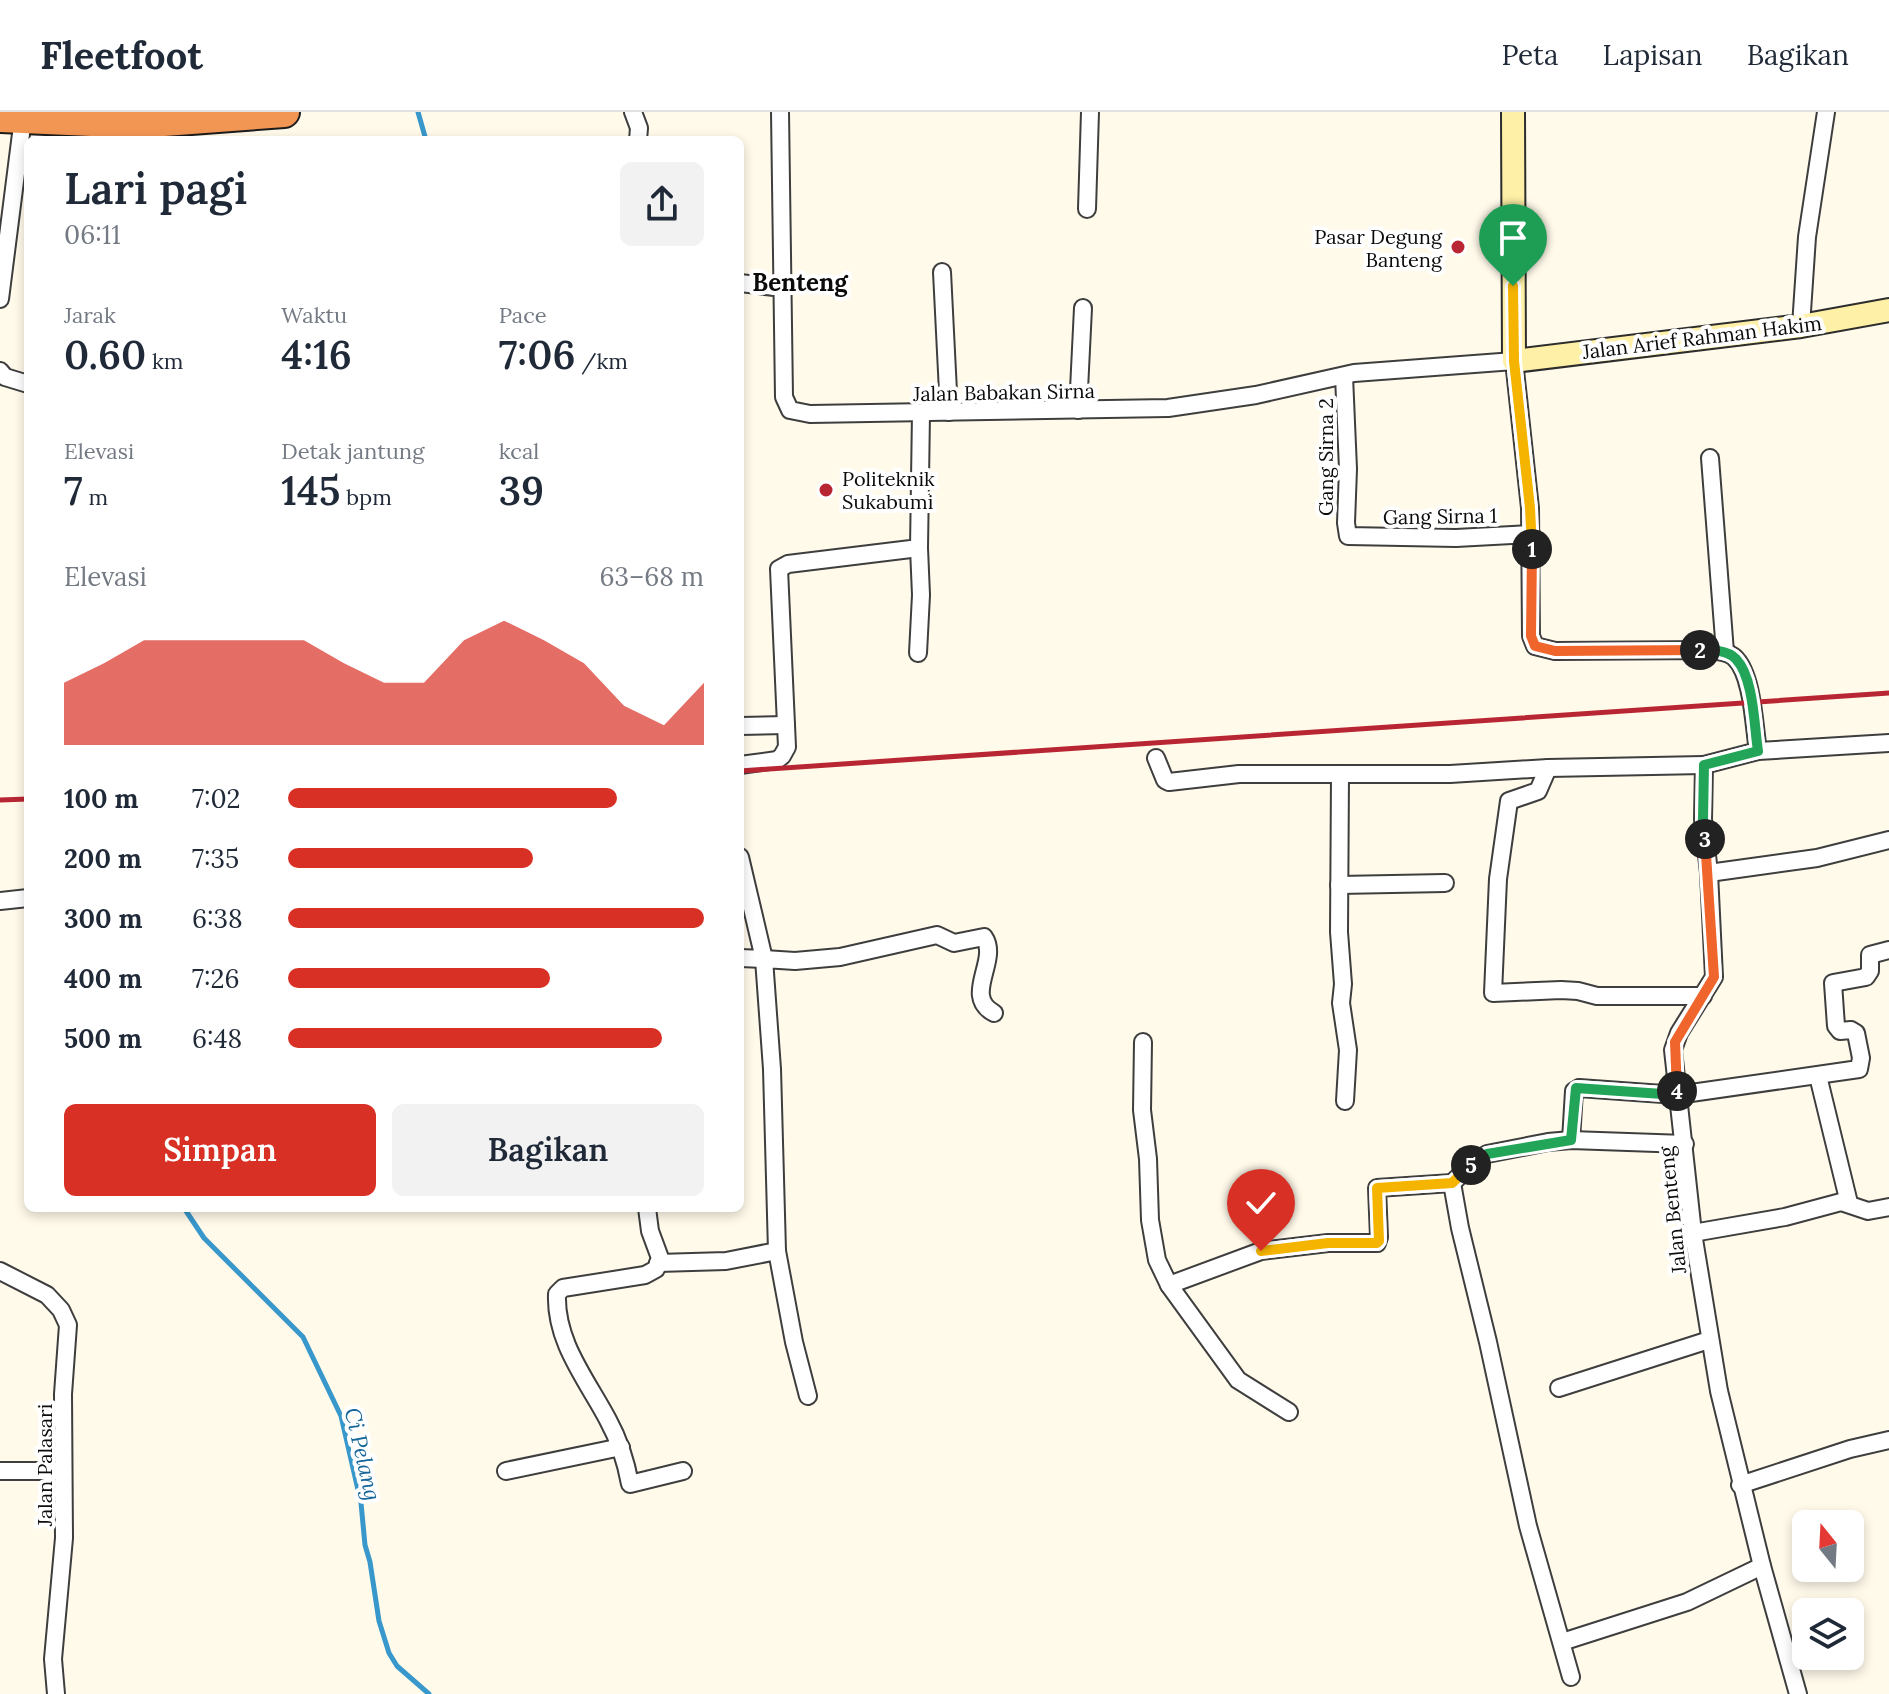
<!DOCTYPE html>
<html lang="id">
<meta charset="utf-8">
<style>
body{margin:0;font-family:Lora,serif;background:#f2f2f3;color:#1f2937;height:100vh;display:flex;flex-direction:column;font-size:30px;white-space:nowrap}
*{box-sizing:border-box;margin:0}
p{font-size:26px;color:#747a83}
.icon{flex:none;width:44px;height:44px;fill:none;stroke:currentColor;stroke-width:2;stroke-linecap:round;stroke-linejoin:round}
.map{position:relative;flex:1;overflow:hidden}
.details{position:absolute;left:24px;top:24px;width:720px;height:1076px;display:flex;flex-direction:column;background:#fff;border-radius:12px;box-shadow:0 4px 12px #0003}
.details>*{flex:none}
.needle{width:52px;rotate:342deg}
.fabs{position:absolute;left:1792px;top:1398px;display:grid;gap:16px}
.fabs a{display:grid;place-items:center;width:72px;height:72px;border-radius:12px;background:#fff;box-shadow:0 4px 12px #0003;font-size:40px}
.pin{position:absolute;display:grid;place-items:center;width:68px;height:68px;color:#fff;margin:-82px -34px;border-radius:50% 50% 50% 0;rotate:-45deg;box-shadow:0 0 8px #0007}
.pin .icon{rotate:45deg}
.km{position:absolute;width:40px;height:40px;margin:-20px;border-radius:50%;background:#222;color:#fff;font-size:22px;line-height:40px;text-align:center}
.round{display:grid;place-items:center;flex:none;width:84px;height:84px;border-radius:12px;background:#f2f2f3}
.headline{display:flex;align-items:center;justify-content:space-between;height:136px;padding:0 40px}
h1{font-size:44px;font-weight:600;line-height:60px}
.stats{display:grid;grid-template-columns:repeat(3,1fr);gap:12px;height:136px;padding:8px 40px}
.stats div{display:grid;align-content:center}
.stats b{font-size:40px;font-weight:600}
.stats small{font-size:22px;font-weight:400}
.stats p{font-size:22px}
.chart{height:224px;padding:16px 40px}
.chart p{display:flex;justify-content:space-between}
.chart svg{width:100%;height:144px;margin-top:8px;fill:#d93025;opacity:.7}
.action{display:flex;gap:16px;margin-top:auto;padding:16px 40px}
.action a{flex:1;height:92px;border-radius:12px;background:#d93025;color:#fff;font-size:32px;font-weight:600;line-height:92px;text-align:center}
.action a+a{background:#f2f2f3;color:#1f2937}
ul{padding:0 40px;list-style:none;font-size:26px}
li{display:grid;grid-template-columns:128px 96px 1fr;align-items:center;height:60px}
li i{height:20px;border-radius:10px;background:#d93025}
header{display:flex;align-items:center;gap:48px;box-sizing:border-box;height:112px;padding:0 40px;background:#fff;border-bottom:2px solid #e0e1e3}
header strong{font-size:38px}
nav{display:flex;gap:44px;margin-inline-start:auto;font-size:28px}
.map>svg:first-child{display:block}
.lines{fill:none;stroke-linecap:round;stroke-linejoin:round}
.stream{stroke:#3897cb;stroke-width:5}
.street-casing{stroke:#3e3e3e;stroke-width:20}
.secondary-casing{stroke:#2d2d2d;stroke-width:26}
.highway-casing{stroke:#1c1c1c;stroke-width:34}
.street{stroke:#fff;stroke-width:16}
.secondary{stroke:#fef0a6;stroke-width:22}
.highway{stroke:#f29654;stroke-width:30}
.rail{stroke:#b92633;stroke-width:5}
.split-1-casing{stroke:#fff;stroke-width:16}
.split-2-casing{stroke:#fff;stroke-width:16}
.split-3-casing{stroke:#fff;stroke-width:16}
.split-4-casing{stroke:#fff;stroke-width:16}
.split-5-casing{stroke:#fff;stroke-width:16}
.split-6-casing{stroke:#fff;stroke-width:16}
.split-1{stroke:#f5b400;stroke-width:10}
.split-2{stroke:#f0652b;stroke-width:10}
.split-3{stroke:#22a559;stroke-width:10}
.split-4{stroke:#f0652b;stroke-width:10}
.split-5{stroke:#22a559;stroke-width:10}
.split-6{stroke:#f5b400;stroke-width:10}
.poi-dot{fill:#b92633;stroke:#fff;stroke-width:3}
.labels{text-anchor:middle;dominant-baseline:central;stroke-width:8;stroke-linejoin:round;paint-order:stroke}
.poi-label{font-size:20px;fill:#0b0b0b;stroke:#fff;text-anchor:end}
.street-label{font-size:20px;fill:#0b0b0b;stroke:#fff}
.water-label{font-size:22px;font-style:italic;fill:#17679a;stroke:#fff}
.quarter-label{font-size:24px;font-weight:bold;fill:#0b0b0b;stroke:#fff}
</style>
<header>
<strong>Fleetfoot</strong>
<nav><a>Peta</a><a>Lapisan</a><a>Bagikan</a></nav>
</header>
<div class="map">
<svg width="1889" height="1582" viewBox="0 0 1889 1582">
<rect width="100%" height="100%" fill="#fffaea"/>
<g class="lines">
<!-- stream -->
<g class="stream">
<path d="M418,0L426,28"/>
<path d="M184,1096L204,1126L303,1225L341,1304L361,1391L365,1433L370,1450L379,1509L389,1541L397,1554L429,1582"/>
</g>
<!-- street casing -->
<g class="street-casing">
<g id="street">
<path d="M633,0L639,16L638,28"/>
<path d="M780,0L784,285L790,298L810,302L1168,296L1256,283L1354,261L1514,249L1530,396L1531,524L1535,534L1555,539L1710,538C1718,539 1728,540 1734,545C1753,562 1754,615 1758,639"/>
<path d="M1087,97L1090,0"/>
<path d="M942,160L949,300"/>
<path d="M740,171L783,176"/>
<path d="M0,187L23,6"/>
<path d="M1801,214L1807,125L1826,0"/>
<path d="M0,259L5,265L28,272"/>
<path d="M1344,264L1348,357L1346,411L1348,424L1456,426L1531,422"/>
<path d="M1078,298L1083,196"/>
<path d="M1710,346L1725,540"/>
<path d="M918,541L921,483L919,436"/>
<path d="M740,614L786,613"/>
<path d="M1156,646L1165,668L1169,670L1239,662H1450L1548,656L1704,653"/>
<path d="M740,653L777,648L782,644L787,635L779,457L788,452L919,436L921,301"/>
<path d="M1548,656L1538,679L1509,689L1498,767L1493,881L1561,878L1578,879L1597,884H1703"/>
<path d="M1340,663L1339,820L1343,872L1341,891L1348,938L1345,989"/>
<path d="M740,745L764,847L740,846"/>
<path d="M1709,761L1817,746L1889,728"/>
<path d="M1339,773L1445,771"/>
<path d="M0,789L28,786"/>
<path d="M1143,930L1142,998L1148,1047L1150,1108L1157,1148L1169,1173L1238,1268L1289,1300"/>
<path d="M1818,964L1849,1091"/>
<path d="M1571,1028L1574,979L1579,976L1677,983L1859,957L1861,946L1856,921L1851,918L1840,919L1836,914L1833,871L1866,865L1870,859V843L1889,838"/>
<path d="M1452,1071L1460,1116L1488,1230L1528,1414L1571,1565"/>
<path d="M647,1096L650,1119L660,1146L656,1157L645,1163L563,1176L557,1182C555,1230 587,1268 608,1308C619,1328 626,1350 630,1372L683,1359"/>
<path d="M1693,1121L1785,1105L1841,1090L1868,1099L1889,1095"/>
<path d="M658,1151L726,1149L777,1139"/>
<path d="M0,1159L47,1183L61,1198L68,1213L63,1282L64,1426L53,1547L56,1582"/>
<path d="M1169,1173L1261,1139L1328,1131H1377L1379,1125L1377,1076L1452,1071L1469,1055L1487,1042L1548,1030L1571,1028L1685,1032"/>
<path d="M1559,1276L1709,1228"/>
<path d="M808,1284L794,1230L777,1139L772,957L764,847L795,849L840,845L937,823L954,831L984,825C1000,848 962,884 994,901"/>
<path d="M0,1359H63"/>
<path d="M506,1359L621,1335"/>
<path d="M1740,1373L1850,1337L1889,1328"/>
<path d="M1562,1530L1687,1490L1762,1454"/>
<path d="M1798,1582L1762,1454L1719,1279L1693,1121L1673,938L1679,921L1714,865L1709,761L1703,707L1704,653L1758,639L1889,631"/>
</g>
</g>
<!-- secondary casing -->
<g class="secondary-casing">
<path id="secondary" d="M1513,0L1514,249L1801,214L1889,198"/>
</g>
<!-- highway casing -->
<g class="highway-casing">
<path id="highway" d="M0,5L137,11L284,0"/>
</g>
<!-- street -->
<use href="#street" class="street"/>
<!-- secondary -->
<use href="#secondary" class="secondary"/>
<!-- highway -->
<use href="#highway" class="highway"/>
<!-- rail -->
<g class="rail">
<path d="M740,659L1889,581"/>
<path d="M0,688L28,687"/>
</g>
</g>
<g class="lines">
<!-- split-1 casing -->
<g class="split-1-casing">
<path id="split-1" d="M1513,174L1514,249L1530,396L1532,437"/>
</g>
<!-- split-2 casing -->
<g class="split-2-casing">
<path id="split-2" d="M1532,437L1531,524L1535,534L1555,539L1700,538"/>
</g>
<!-- split-3 casing -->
<g class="split-3-casing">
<path id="split-3" d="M1700,538C1712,538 1728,538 1736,547C1754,566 1754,614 1758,639L1704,653L1703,707L1705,727"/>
</g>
<!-- split-4 casing -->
<g class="split-4-casing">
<path id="split-4" d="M1677,979L1675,930L1714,865L1705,727"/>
</g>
<!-- split-5 casing -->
<g class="split-5-casing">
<path id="split-5" d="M1471,1053L1487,1042L1571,1028L1576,976L1677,983V979"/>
</g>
<!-- split-6 casing -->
<g class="split-6-casing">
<path id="split-6" d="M1261,1139L1328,1131H1377L1379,1129L1377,1076L1452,1071L1471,1053"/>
</g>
<!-- split-1 -->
<use href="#split-1" class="split-1"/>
<!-- split-2 -->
<use href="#split-2" class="split-2"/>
<!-- split-3 -->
<use href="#split-3" class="split-3"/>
<!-- split-4 -->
<use href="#split-4" class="split-4"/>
<!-- split-5 -->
<use href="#split-5" class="split-5"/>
<!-- split-6 -->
<use href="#split-6" class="split-6"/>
</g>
<!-- markers -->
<g class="poi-dot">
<circle cx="1458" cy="135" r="8"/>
<circle cx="826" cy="378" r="8"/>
</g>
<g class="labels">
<!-- poi labels -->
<g class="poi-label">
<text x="1442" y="124">Pasar Degung<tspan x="1442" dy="23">Banteng</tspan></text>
<text x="842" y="366" text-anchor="start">Politeknik<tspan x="842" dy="23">Sukabumi</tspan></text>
</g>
<!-- street labels -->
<g class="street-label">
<text transform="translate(1702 225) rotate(-7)">Jalan Arief Rahman Hakim</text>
<text transform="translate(1004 280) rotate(-1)">Jalan Babakan Sirna</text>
<text transform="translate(1325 345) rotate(-90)">Gang Sirna 2</text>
<text transform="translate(1440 404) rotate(-1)">Gang Sirna 1</text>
<text transform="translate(1672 1098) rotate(-96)">Jalan Benteng</text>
<text transform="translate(44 1353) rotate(-90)">Jalan Palasari</text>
</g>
<!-- water labels -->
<g class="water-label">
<text transform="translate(363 1342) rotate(77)">Ci Pelang</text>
</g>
<!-- quarter labels -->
<g class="quarter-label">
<text x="800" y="170">Benteng</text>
</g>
</g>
</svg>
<div class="fabs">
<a><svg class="needle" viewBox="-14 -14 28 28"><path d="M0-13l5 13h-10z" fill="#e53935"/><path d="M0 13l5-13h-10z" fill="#747a83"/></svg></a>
<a><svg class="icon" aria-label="layers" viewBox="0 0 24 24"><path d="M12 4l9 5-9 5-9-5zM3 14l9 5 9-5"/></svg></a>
</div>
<div class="pin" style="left:1513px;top:174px;background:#1e9e55"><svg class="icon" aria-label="arrive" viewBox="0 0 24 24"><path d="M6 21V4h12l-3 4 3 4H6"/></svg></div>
<div class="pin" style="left:1261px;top:1139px;background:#d93025"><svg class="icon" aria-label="check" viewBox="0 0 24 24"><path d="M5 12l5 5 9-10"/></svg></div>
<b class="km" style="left:1532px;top:437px">1</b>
<b class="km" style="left:1700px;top:538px">2</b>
<b class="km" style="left:1705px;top:727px">3</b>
<b class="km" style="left:1677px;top:979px">4</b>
<b class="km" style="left:1471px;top:1053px">5</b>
<section class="details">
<div class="headline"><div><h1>Lari pagi</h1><p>06:11</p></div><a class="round"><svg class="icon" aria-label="share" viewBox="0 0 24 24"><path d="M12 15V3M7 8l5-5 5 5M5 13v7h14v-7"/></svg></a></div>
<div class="stats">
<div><p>Jarak</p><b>0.60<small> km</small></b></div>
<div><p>Waktu</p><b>4:16</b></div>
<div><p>Pace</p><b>7:06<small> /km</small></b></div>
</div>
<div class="stats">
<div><p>Elevasi</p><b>7<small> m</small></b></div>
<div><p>Detak jantung</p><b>145<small> bpm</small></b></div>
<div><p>kcal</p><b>39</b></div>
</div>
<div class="chart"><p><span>Elevasi</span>63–68 m</p>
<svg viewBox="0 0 160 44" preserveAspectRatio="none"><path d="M0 44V25L10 19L20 12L30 12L40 12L50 12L60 12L70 19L80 25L90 25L100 12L110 6L120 12L130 19L140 32L150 38L160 25V44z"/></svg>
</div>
<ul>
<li><b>100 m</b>7:02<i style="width:79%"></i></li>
<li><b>200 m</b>7:35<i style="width:59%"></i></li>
<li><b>300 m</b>6:38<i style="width:100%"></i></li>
<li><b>400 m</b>7:26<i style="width:63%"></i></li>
<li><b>500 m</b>6:48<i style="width:90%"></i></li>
</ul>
<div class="action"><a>Simpan</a><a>Bagikan</a></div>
</section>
</div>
